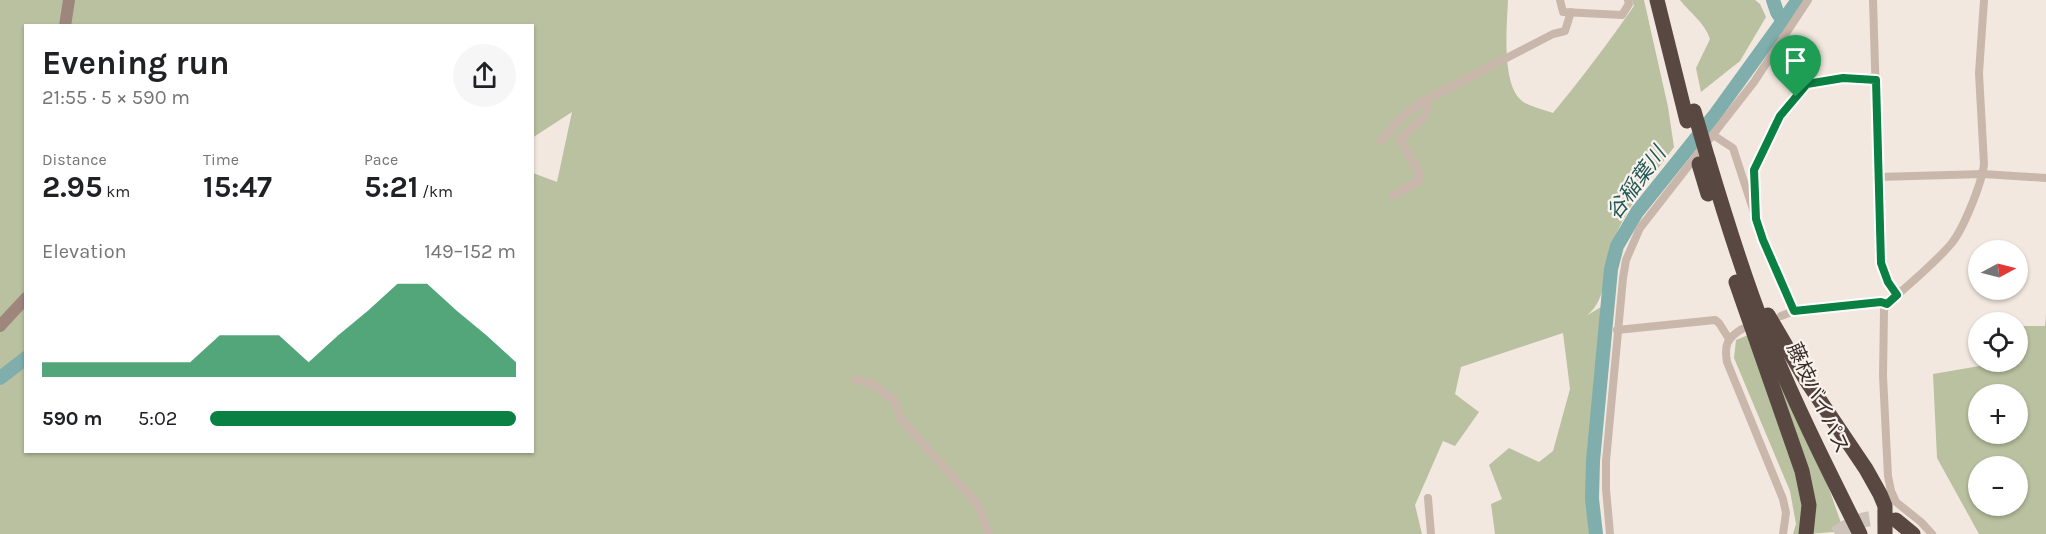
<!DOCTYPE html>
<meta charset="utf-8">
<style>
body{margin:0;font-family:Karla,"Noto Sans JP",sans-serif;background:#f6f6f6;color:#202124;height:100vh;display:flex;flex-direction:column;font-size:22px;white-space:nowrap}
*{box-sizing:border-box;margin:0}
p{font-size:20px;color:#757577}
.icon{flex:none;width:33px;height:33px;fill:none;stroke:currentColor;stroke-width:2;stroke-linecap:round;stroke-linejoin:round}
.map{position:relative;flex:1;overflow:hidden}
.sheet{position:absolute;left:24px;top:24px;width:510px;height:429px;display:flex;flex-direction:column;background:#fff;border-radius:0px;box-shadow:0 2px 4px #0004}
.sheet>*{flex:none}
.needle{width:39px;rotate:83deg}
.tools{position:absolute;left:1968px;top:240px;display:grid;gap:12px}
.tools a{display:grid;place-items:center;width:60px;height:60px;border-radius:50%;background:#fff;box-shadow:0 2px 4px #0004;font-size:30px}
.pin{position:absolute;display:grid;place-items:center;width:51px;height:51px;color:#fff;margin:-62px -26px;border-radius:50% 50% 50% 0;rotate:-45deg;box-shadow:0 0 6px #0007}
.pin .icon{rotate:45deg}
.round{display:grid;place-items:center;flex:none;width:63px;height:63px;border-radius:32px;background:#f6f6f6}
.summary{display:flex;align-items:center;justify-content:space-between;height:102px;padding:0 18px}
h1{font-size:33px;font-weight:700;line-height:45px}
.metrics{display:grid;grid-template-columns:repeat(3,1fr);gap:9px;height:102px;padding:6px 18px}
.metrics div{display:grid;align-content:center}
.metrics b{font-size:30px;font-weight:700}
.metrics small{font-size:16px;font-weight:400}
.metrics p{font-size:16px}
.chart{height:168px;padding:12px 18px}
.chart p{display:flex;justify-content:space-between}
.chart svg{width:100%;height:108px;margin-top:6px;fill:#0b8043;opacity:.7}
ul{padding:0 18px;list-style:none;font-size:20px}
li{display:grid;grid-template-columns:96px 72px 1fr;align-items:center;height:45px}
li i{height:15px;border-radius:8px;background:#0b8043}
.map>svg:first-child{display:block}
.green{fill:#b9c1a0;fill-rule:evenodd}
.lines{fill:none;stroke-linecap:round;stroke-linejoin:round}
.river{stroke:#7faeac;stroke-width:14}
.highway-tunnel{stroke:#cdc3bb;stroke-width:15;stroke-dasharray:15 8;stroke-linecap:butt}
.street{stroke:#cab7ab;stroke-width:8}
.secondary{stroke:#9e867d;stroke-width:12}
.highway{stroke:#594742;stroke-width:15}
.highway-bridge{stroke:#594742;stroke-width:15}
.route-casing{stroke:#fff;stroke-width:12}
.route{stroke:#0b8043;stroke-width:8}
.labels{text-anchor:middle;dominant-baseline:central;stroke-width:4.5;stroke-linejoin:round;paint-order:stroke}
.street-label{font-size:20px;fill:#382d2a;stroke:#faf2ec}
.water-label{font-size:21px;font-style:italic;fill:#215957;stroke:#faf2ec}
</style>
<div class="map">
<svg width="2046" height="534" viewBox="0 0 2046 534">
<rect width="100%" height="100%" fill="#f2e8df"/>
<!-- green -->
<g class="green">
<path d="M0,0H1508C1507,24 1501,85 1522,101C1528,106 1546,110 1553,113C1582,78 1608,43 1634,6L1632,0H1644L1668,107L1674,147C1651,179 1622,211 1611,249C1604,271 1607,301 1586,316L1601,307L1588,464L1589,534H1495L1491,504L1502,499L1489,465L1509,448L1539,462L1553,451L1570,389L1563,333L1461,367L1455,394L1479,412L1455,446L1443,441L1415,505L1422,534H0ZM26,26H532V138L572,112L557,182L533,173L532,452H26Z"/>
<path d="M1680,0H1755L1760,4L1766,17L1740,61L1701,92L1696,68L1710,39C1705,23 1690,13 1680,0Z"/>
<path d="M2046,315V534H1979L1937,458L1933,374L2003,362H2018V326H2045ZM1978,394H2018V434H1978ZM1978,466H2018V506H1978Z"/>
<path d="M1748,335L1804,494L1802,534H1793L1796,524L1790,491L1734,358L1736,340Z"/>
<path d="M1765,344L1828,486L1845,534L1833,532L1809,534Z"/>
</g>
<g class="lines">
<!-- river -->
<g class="river">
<path d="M1773,0L1777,12L1783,21"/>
<path d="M0,378L26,358"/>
<path d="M1596,534L1592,499L1593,461L1611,269L1617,246L1637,212L1714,116L1798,0"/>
</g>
<!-- highway-tunnel -->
<path class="highway-tunnel" d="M1835,534C1857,520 1870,515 1896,520"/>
<!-- street -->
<g class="street">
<path d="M1560,0L1563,12L1622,15L1629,4L1628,0"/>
<path d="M1873,0L1881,263L1888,282L1897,295"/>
<path d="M1783,37L1807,84"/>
<path d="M1713,135L1733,148L1763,240L1794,311"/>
<path d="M1381,141L1401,118L1425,100L1553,34L1565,31L1571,12"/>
<path d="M1878,177L1983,174L2046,178"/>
<path d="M1393,196L1420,180V174L1400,139L1424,117L1428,107L1425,100"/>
<path d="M1756,219L1754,170L1780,115L1796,97L1807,84L1843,78L1876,80"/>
<path d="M1781,316L1794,311L1881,302L1887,304"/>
<path d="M1742,329C1727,338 1724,345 1727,362L1783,499L1786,513L1783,534"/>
<path d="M1617,330L1715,320L1719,323L1729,339"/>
<path d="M855,380L871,383L894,400L900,418L978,505L989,534"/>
<path d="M1428,498L1431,534"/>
<path d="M1610,534L1606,489V461L1623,278L1626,260L1640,228L1754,82L1808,0"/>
<path d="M1932,534L1921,522L1896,502L1891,491L1888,476L1883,376L1884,310L1887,304C1908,285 1932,266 1951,244C1963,230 1982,183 1984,164L1979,73L1984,0"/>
</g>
<!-- secondary -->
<g class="secondary">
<path d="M65,26L69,0"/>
<path d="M0,326L26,298"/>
</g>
<!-- highway -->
<g class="highway">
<path d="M1657,0L1687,121"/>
<path d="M1708,159C1725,216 1742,272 1764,328C1792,398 1826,466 1860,534"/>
<path d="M1699,164L1708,194"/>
<path d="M1736,282L1802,471L1809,505L1806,534"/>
<path d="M1768,315L1806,380L1866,469L1880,494L1885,506V534"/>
<path d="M1896,520L1913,534"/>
</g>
<!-- highway-bridge -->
<path class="highway-bridge" d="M1694,111L1708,159"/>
</g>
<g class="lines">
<!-- route casing -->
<g class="route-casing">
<path id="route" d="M1843,78L1876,80L1881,263L1888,282L1897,295L1887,304L1881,302L1794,311L1763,240L1756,219L1754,170L1780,116L1807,84Z"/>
</g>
<!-- route -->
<use href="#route" class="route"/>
</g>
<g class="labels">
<!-- street labels -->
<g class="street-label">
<text transform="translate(1818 398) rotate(65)">藤枝バイパス</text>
</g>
<!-- water labels -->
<g class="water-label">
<text transform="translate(1636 183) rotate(-54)">谷稲葉川</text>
</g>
</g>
</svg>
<div class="tools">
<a><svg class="needle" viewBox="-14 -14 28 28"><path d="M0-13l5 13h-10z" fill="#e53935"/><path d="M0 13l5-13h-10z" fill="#757577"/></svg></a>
<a><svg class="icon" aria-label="locate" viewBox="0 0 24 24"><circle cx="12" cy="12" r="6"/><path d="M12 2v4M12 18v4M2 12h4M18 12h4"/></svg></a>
<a>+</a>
<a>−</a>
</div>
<div class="pin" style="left:1796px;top:97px;background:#1e9e55"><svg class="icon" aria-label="arrive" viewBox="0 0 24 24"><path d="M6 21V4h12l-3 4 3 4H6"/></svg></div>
<section class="sheet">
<div class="summary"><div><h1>Evening run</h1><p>21:55 · 5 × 590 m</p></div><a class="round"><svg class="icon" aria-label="share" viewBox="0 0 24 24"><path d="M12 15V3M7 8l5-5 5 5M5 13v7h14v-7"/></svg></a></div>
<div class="metrics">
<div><p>Distance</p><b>2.95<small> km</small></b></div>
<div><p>Time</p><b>15:47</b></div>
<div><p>Pace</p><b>5:21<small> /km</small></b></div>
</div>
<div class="chart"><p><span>Elevation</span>149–152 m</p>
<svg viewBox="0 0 160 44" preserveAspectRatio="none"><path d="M0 44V38L10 38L20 38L30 38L40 38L50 38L60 27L70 27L80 27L90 38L100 27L110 17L120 6L130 6L140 17L150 27L160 38V44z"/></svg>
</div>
<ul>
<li><b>590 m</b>5:02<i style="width:100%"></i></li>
</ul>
</section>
</div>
